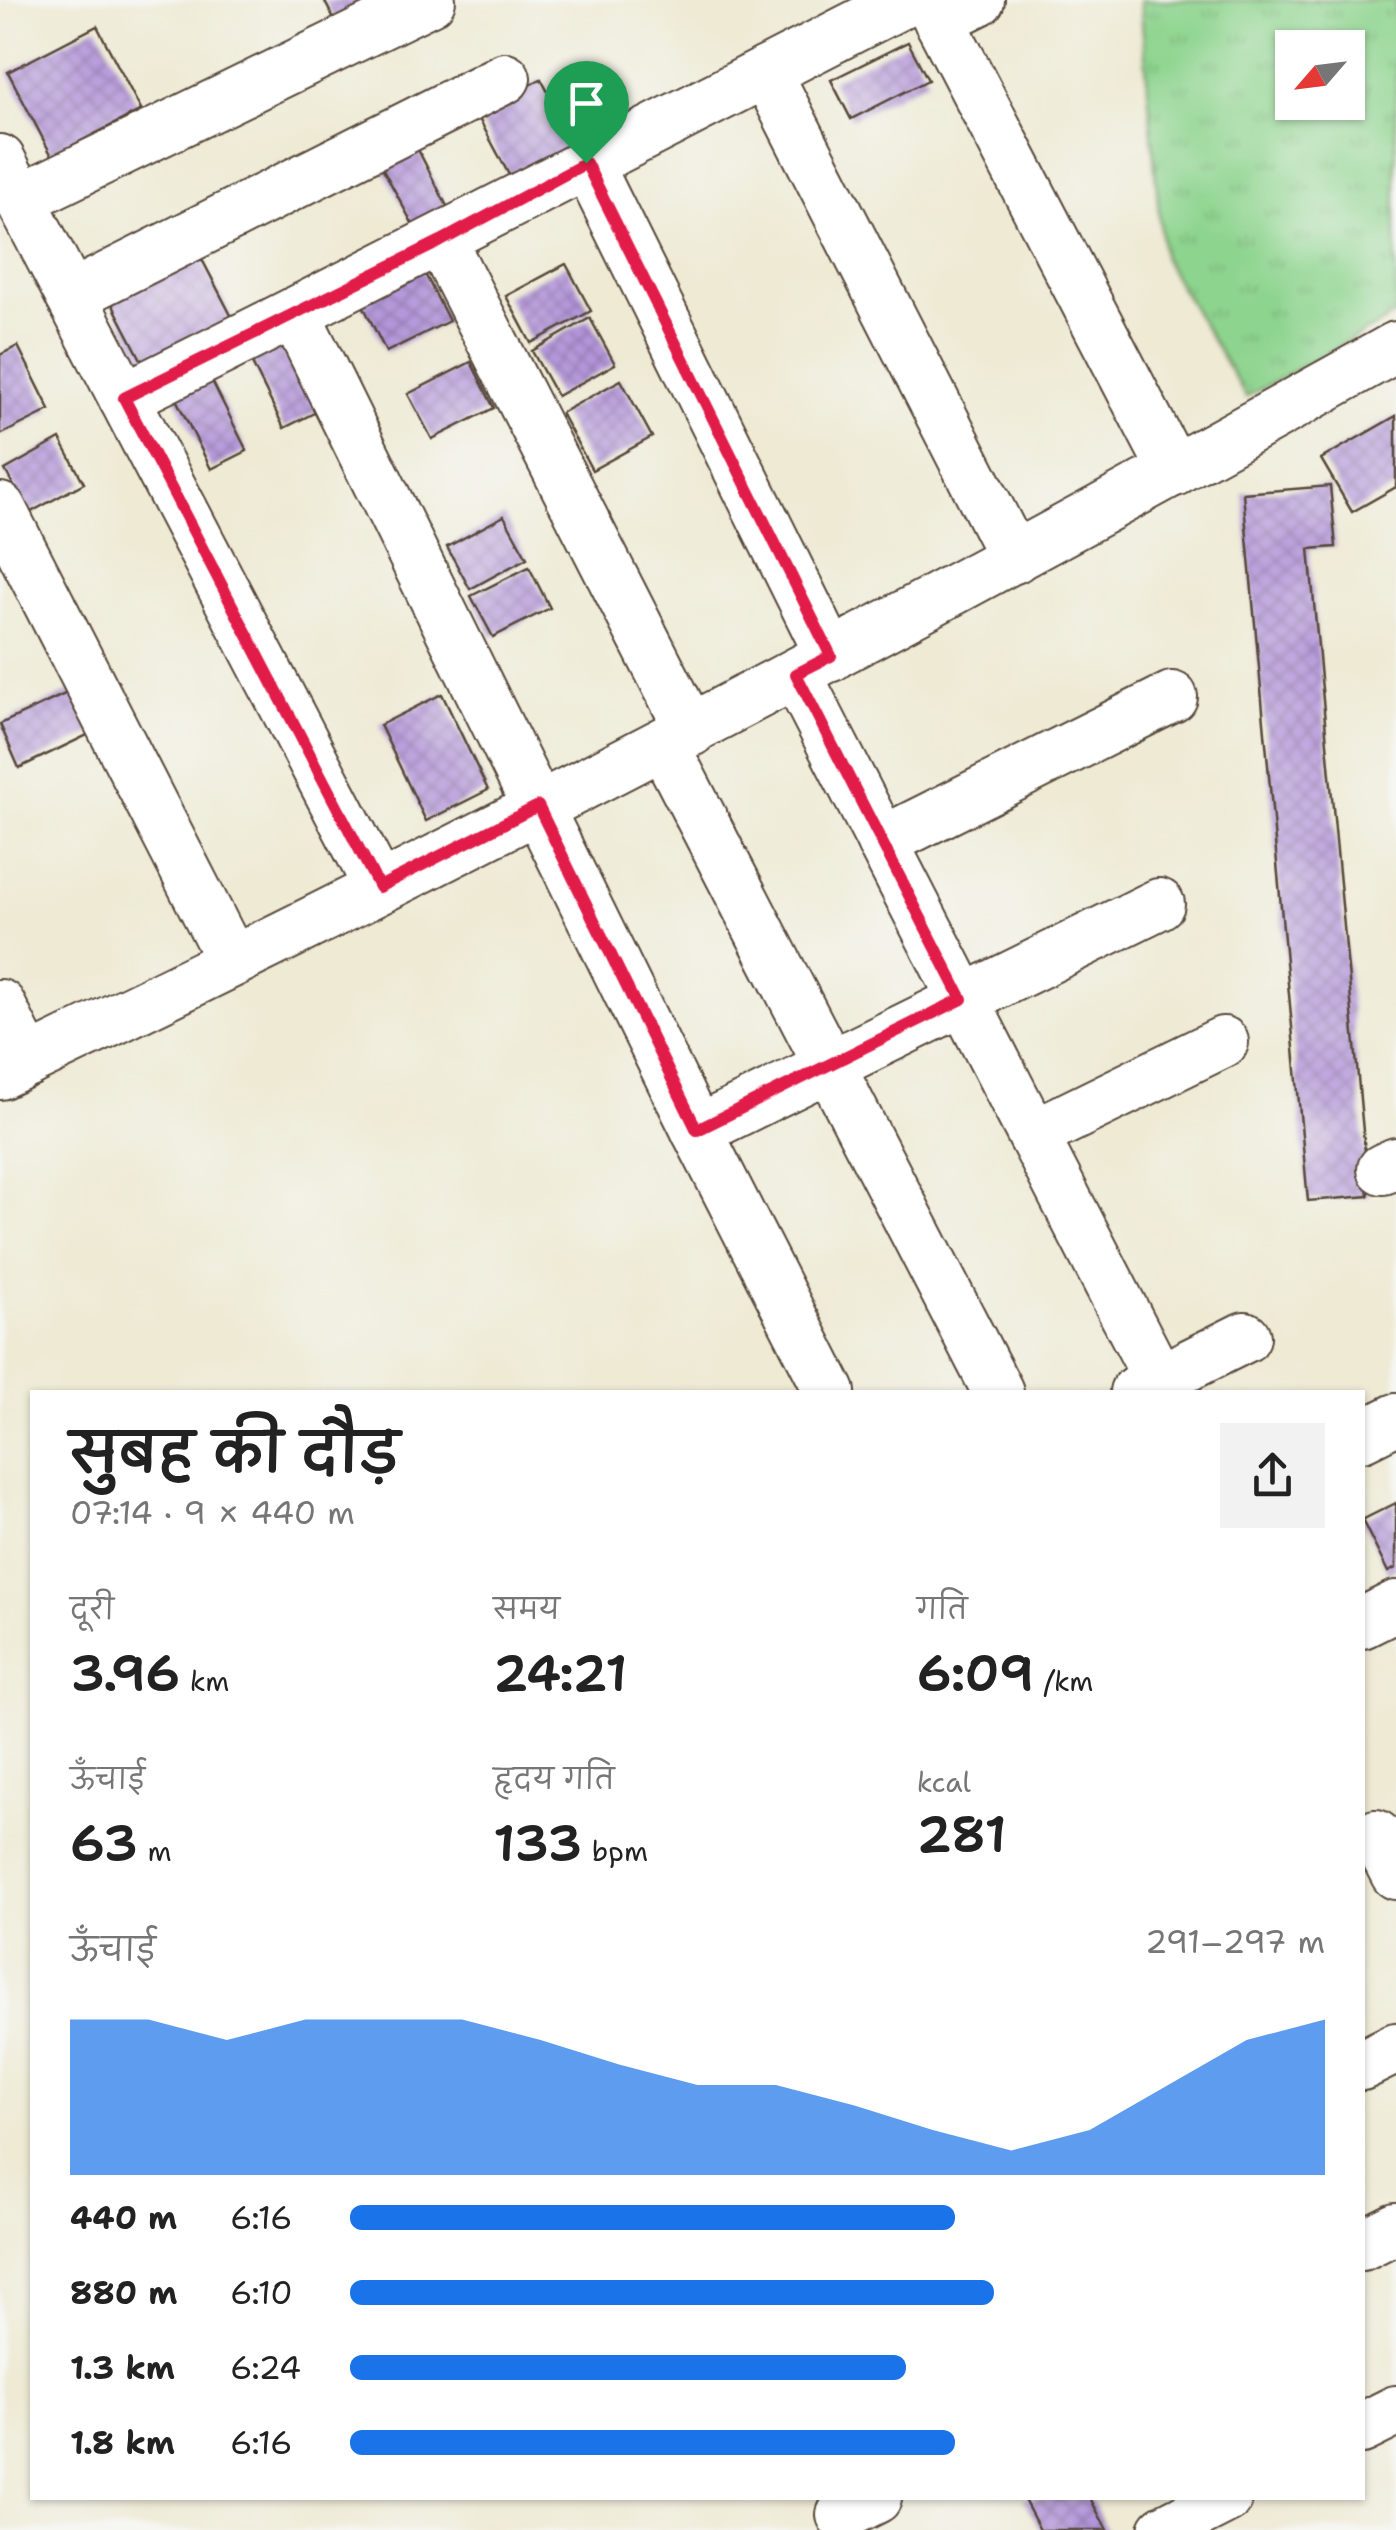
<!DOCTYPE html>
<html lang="hi">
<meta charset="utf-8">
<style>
body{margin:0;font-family:"Shantell Sans","Playpen Sans Deva",sans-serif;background:#f2f2f2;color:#222;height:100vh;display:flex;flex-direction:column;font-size:38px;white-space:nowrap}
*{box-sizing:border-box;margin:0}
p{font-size:32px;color:#767676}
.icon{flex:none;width:55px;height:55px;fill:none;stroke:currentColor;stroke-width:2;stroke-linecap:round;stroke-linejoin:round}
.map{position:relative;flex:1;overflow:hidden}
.drawer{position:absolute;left:30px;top:1390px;width:1335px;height:1110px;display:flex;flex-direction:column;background:#fff;border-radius:0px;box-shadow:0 2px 8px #0004}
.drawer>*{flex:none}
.needle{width:65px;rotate:242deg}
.tools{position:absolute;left:1275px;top:30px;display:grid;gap:20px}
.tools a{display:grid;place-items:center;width:90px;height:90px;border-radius:0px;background:#fff;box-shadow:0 2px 8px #0004;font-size:50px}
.pin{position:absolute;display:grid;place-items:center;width:85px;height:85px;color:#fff;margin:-102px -42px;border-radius:50% 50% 50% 0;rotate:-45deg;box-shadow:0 0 10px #0007}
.pin .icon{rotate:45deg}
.round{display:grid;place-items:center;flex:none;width:105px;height:105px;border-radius:0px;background:#f2f2f2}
.headline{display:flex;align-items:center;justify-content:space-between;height:170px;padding:0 40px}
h1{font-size:55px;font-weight:600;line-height:75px}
.metrics{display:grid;grid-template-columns:repeat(3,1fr);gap:15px;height:170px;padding:10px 40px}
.metrics div{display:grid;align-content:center}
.metrics b{font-size:50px;font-weight:600}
.metrics small{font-size:28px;font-weight:400}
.metrics p{font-size:28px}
.chart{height:280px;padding:20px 40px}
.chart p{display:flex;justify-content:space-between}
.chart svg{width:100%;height:180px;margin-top:10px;fill:#1a73e8;opacity:.7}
ul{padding:0 40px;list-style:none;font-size:32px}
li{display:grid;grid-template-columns:160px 120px 1fr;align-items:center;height:75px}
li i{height:25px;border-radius:12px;background:#1a73e8}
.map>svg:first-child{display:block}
.park{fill:url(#park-tufts);stroke:#647f56;stroke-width:2.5;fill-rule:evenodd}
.building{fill:url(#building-cross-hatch)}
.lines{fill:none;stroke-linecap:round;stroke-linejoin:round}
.minor-casing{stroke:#564739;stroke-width:54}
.minor{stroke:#fff;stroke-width:50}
.route-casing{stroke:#fff;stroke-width:20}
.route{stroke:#e11d48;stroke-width:12}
</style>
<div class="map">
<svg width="1396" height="2530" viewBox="0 0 1396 2530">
<defs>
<pattern id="park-tufts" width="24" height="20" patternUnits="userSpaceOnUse" patternTransform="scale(2.5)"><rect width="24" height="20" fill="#8dd48e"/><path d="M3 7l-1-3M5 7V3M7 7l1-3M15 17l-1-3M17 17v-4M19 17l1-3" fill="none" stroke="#7bb67a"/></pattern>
<pattern id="building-cross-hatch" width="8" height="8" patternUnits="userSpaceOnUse" patternTransform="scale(2.5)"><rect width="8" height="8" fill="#b395da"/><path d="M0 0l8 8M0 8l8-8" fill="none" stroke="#937ab0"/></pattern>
</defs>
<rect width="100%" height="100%" fill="#f6f6f2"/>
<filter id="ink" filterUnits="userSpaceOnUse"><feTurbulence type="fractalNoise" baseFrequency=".01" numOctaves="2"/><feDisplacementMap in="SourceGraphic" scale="20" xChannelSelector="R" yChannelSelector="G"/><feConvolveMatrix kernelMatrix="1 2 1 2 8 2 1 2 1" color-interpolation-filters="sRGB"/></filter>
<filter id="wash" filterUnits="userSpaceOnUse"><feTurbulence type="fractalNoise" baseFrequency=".0048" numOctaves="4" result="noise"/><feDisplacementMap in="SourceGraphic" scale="40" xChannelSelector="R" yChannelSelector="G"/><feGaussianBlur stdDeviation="2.25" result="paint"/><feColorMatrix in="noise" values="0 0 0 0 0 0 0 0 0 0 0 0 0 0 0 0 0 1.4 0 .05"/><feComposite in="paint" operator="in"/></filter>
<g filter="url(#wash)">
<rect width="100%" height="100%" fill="#eeead4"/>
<!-- park -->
<path class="park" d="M1140,0H1396V315L1246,397L1163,258ZM1292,48H1348V102H1292Z"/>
<g id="blocks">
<!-- building -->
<g class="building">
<path d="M324,0H378L339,29Z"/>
<path d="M97,26L141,110L52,156L8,72Z"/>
<path d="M908,42L928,80L851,119L831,80Z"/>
<path d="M541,79L580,152L515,186L476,113Z"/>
<path d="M411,136L452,216L418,234L375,154Z"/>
<path d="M193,242L234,321L145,367L104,288Z"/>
<path d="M419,262L449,321L386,352L357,293Z"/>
<path d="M566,264L591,311L531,343L506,296Z"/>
<path d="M590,318L615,364L557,396L532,351Z"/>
<path d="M284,333L322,409L284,428L246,351Z"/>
<path d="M18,346L50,410L0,435V355Z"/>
<path d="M471,362L494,408L432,439L408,394Z"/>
<path d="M210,377L247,451L211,469L174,395Z"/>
<path d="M621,380L652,437L592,470L561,413Z"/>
<path d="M1396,416V487L1352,512L1321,459Z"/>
<path d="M60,439L84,483L29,513L5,470Z"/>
<path d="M1330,486L1336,547L1309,549L1369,1196L1308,1201L1243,493Z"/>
<path d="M504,516L527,558L470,589L447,547Z"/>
<path d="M529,567L550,608L493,637L471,596Z"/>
<path d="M80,687L100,729L19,768L0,724Z"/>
<path d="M442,694L488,790L426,821L380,725Z"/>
<path d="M1396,1503V1568L1388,1572L1362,1520Z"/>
<path d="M1023,2498H1090L1107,2530H1040Z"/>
</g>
</g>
</g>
<g filter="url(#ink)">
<use href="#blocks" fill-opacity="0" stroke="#564739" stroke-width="2.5"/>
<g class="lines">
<!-- minor casing -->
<g class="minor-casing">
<g id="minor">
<path d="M929,0L1174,471"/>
<path d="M939,20L979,0"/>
<path d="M766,72L1014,558"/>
<path d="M0,160L379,887"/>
<path d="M587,163L831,656"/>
<path d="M21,199L430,0"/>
<path d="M441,241L691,731"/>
<path d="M71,296L505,78"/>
<path d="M295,314L697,1131L830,1392"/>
<path d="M124,398C387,268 646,133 907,0"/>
<path d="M0,508L232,961"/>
<path d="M796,674L1159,1380"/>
<path d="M663,744L998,1392"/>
<path d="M882,842L1172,697"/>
<path d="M0,1005L28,1061"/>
<path d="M0,1074C474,849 938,603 1396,347"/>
<path d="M697,1131L1159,904"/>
<path d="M1033,1135L1223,1042"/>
<path d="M1383,1169L1396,1163"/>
<path d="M1135,1392L1245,1337"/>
<path d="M1362,1436L1396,1419"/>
<path d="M1362,1623L1396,1606"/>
<path d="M1376,1835L1396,1874"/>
<path d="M1362,2065L1396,2048"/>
<path d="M1362,2245L1396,2228"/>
<path d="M1362,2428L1396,2411"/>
<path d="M842,2515L876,2498"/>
<path d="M1164,2530L1227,2498"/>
</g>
</g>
<!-- minor -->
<use href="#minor" class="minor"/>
</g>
</g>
<g class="lines" filter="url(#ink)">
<!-- route casing -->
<g class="route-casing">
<path id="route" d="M586,163L831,656L796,674L962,999L697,1130L538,806L379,887L124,398L441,241Z"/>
</g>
<!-- route -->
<use href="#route" class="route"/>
</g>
</svg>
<div class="tools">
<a><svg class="needle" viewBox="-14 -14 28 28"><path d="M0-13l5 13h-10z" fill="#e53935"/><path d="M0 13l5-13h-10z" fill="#767676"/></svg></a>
</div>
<div class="pin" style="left:586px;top:163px;background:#1e9e55"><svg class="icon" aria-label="arrive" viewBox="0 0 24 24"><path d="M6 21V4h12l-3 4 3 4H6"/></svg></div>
<section class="drawer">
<div class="headline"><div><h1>सुबह की दौड़</h1><p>07:14 · 9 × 440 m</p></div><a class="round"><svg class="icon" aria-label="share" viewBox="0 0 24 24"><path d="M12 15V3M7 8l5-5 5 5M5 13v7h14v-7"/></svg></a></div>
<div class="metrics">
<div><p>दूरी</p><b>3.96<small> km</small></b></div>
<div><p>समय</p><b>24:21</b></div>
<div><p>गति</p><b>6:09<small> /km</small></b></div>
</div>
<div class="metrics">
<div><p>ऊँचाई</p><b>63<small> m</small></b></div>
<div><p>हृदय गति</p><b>133<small> bpm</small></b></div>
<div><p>kcal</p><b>281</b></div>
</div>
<div class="chart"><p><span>ऊँचाई</span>291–297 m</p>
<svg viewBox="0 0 160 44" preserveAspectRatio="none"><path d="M0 44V6L10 6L20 11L30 6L40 6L50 6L60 11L70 17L80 22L90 22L100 27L110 33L120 38L130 33L140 22L150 11L160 6V44z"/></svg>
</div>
<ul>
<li><b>440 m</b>6:16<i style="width:62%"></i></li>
<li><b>880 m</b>6:10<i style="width:66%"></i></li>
<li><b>1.3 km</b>6:24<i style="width:57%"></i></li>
<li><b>1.8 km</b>6:16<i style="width:62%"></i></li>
</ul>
</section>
</div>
